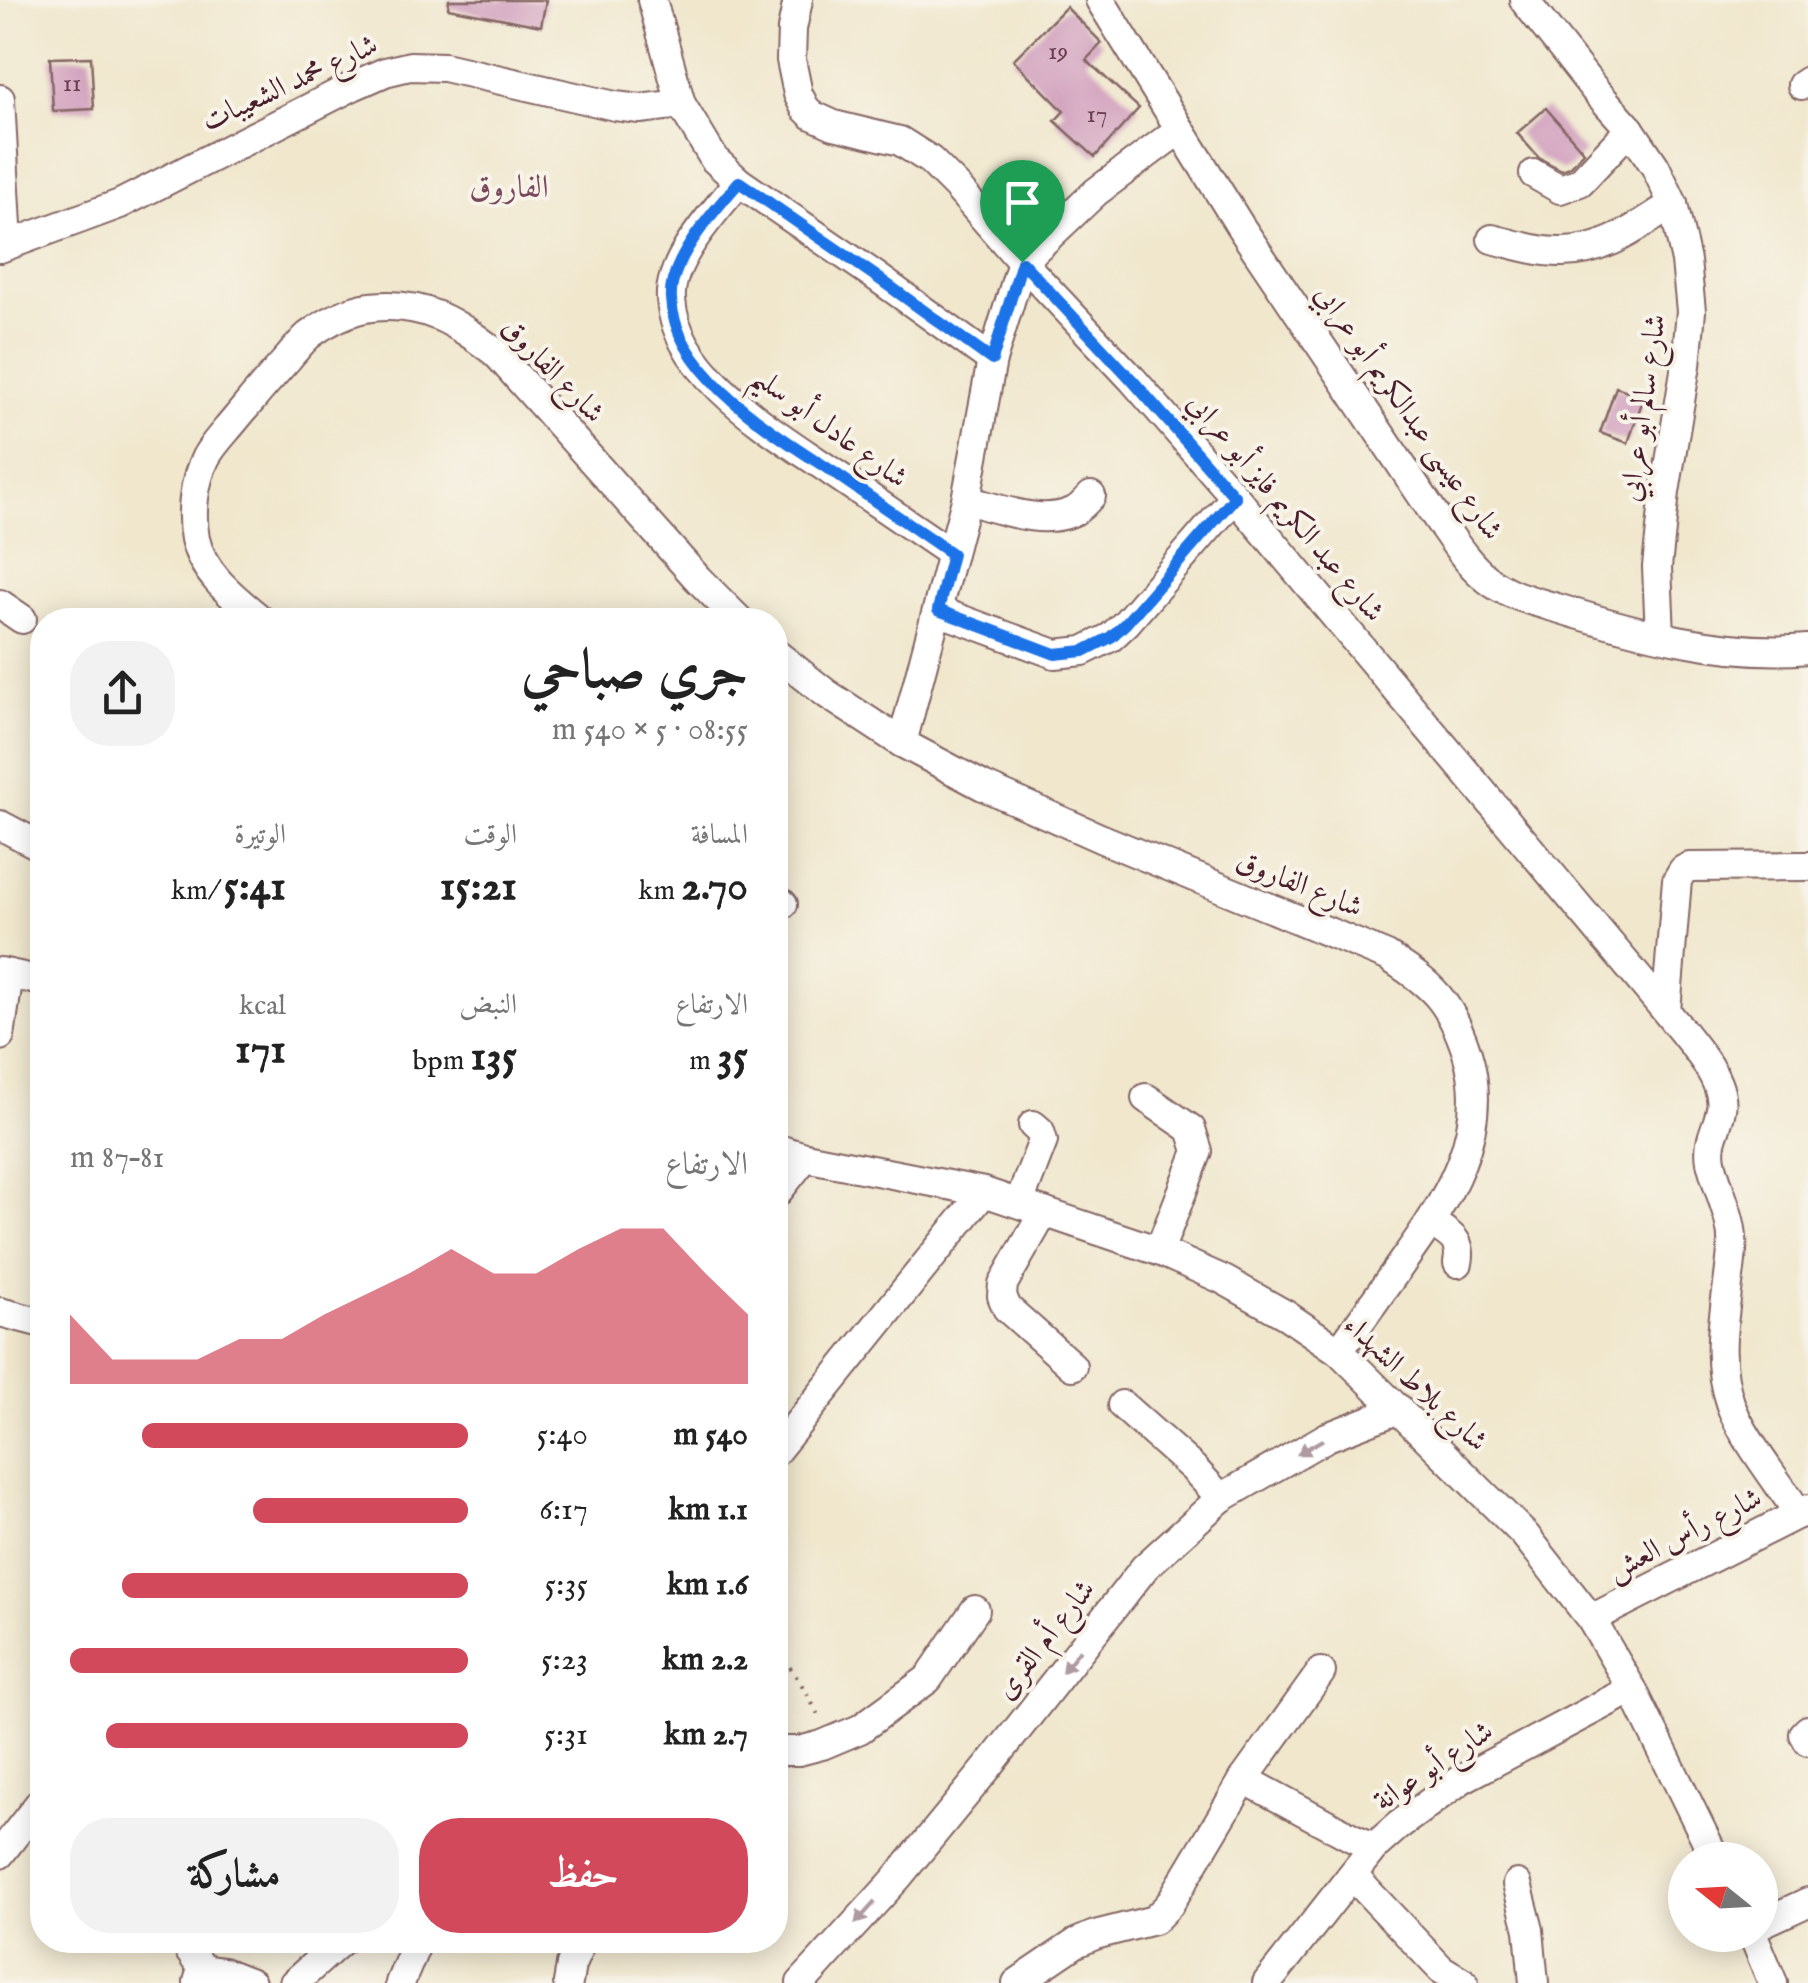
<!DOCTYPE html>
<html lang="ar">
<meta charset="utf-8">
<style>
body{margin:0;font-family:"IM FELL English",Amiri,serif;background:#f2f2f2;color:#222;direction:rtl;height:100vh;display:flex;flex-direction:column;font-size:38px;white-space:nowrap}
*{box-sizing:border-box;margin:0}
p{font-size:32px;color:#767676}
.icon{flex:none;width:55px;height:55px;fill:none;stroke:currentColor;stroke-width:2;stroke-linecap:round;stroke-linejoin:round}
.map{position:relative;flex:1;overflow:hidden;direction:ltr}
.drawer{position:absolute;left:30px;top:608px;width:758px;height:1345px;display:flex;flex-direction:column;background:#fff;border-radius:40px;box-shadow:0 5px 25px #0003;direction:rtl}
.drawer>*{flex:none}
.needle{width:65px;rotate:288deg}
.controls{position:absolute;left:1668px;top:1842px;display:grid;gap:20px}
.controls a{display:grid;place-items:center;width:110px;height:110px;border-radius:50%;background:#fff;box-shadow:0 5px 25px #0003;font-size:50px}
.pin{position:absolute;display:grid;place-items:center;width:85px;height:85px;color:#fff;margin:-102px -42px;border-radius:50% 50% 50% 0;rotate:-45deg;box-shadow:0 0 10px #0007}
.pin .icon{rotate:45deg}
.round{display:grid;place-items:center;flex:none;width:105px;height:105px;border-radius:40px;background:#f2f2f2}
.headline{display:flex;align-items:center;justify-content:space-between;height:170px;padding:0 40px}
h1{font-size:55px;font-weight:700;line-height:75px}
.stats{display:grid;grid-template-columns:repeat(3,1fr);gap:15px;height:170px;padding:10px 40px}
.stats div{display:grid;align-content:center}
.stats b{font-size:42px;font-weight:700}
.stats small{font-size:28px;font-weight:400}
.stats p{font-size:28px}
.chart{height:280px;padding:20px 40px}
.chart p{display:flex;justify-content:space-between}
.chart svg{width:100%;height:180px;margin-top:10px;fill:#d1495b;opacity:.7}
.primary-button{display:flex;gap:20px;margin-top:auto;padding:20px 40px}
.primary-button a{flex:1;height:115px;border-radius:40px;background:#d1495b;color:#fff;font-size:40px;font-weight:700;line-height:115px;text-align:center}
.primary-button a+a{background:#f2f2f2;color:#222}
ul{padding:0 40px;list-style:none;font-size:32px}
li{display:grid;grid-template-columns:160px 120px 1fr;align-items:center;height:75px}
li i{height:25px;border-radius:12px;background:#d1495b}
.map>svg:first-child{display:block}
.building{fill:#cd97b9}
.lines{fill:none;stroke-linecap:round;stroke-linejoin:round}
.minor-casing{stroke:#846564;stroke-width:32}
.path{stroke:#846564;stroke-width:4;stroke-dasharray:2.5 8;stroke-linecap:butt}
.minor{stroke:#fff;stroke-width:28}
.oneway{fill:#ae9aa0}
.route-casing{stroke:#fff;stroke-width:20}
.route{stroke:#1a73e8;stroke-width:12}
.labels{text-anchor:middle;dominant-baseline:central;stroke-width:8;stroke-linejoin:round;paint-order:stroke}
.number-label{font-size:25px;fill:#6b3d4e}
.street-label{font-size:30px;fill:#4a1f2b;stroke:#f7f3e8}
.neighbourhood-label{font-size:32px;fill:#78495d;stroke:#f7f3e8}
</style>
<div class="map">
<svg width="1808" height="1983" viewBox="0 0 1808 1983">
<rect width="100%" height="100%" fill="#f7f3e8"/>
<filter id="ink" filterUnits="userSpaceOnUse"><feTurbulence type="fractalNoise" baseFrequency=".01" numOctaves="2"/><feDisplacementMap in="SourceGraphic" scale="20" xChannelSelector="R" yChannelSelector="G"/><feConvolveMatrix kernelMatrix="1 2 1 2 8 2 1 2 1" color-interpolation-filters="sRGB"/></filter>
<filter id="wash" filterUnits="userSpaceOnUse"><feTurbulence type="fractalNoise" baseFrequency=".0048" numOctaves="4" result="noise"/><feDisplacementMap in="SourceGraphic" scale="40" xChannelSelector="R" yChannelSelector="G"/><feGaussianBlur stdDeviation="2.25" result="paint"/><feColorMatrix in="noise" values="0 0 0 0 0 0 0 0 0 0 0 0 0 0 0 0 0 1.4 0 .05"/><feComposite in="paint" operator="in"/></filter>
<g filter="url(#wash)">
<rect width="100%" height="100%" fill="#f0e7cd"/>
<g id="blocks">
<!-- building -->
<g class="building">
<path d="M449,0H546L541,26L448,8Z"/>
<path d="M1066,7L1102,43L1086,60L1139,108L1095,157L1055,121L1064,111L1013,60Z"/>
<path d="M91,57L94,109L53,111L50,58Z"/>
<path d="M1546,108L1584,152L1570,167L1562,170L1539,158L1517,133Z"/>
<path d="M1616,387L1644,397L1628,443L1600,433Z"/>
</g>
</g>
</g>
<g filter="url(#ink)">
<use href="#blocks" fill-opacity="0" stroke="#846564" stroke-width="2.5"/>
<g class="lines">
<!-- minor casing -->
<g class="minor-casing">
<g id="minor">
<path d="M652,0L681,104L714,159L739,182L874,275L992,360"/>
<path d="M798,0L792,29L791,60L798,94L805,108L812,115L834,125L900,141L930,160L957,187L1022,262L1133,380L1235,497L1666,1011C1683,1034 1727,1078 1721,1109C1718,1128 1707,1140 1711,1161C1717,1190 1735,1221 1732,1250C1728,1302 1712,1351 1730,1403C1741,1436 1779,1483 1799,1514"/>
<path d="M1100,0L1240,226L1437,518C1452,539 1466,562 1486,578C1506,595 1533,601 1557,608C1634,632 1726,657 1808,649"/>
<path d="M1524,0L1595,90L1630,129L1655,166L1673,204L1686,261L1691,311L1686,365L1665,492L1657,567L1660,635"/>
<path d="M1802,85L1808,81"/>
<path d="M0,99L8,244"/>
<path d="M1534,174L1560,189L1580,182L1630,129"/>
<path d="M739,182C716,210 668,261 671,299C675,375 776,433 832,472C872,499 912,527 952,554"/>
<path d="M1492,239C1514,244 1540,253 1563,252C1606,252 1638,226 1673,204"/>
<path d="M0,248L120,204L353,86L385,72L410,66L444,67L615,106L640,109L681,104"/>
<path d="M966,500C998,508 1040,526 1072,512C1080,509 1085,502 1091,496"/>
<path d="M0,604L22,619"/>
<path d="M938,611L1055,654L1083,651L1111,637L1126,623L1235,497"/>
<path d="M261,620C235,598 203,575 195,539C190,512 194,481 206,457C213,444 225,432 234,421C252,399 270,378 289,357C295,350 302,341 309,335C326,322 351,309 371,307C425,301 455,322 496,353L698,579L739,620"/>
<path d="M775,653L827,694L902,743L983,786L1100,838L1387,956C1433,985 1450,1001 1467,1053C1492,1132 1446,1202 1401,1264C1380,1293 1360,1322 1339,1351"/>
<path d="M902,743L966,500L992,360L1022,262L1096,192L1179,130"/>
<path d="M0,825L42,847"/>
<path d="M775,897L783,904"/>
<path d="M0,972L42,981"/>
<path d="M1666,1011L1677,880L1683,870L1689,867L1808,866"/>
<path d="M0,1036L9,974"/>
<path d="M1146,1098L1191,1129L1198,1151L1159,1251"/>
<path d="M775,1148L805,1157L984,1192L1159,1251L1224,1280L1286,1315L1339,1351L1525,1535L1591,1619L1632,1689L1716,1860"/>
<path d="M775,1195L805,1157"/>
<path d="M1019,1203L1043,1141L1040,1131L1033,1125"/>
<path d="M1044,1212L1003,1284L1002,1296L1007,1308L1072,1366"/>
<path d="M1432,1223C1449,1234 1463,1240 1458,1263"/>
<path d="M0,1312L42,1323"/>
<path d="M1122,1405L1193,1468L1221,1498"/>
<path d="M775,1452L984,1192"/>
<path d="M1591,1619L1808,1509"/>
<path d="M1808,1730L1804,1734L1808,1741"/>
<path d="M775,1751H799L822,1745L860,1729L928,1679L975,1610"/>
<path d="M1244,1779L1353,1838L1374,1847"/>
<path d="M0,1854L42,1800"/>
<path d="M1352,1875L1441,1969L1464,1983"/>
<path d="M1517,1884L1529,1930L1534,1983"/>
<path d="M1760,1924L1808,1902"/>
<path d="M1753,1935L1773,1983"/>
<path d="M186,1940L189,1950L202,1969L198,1982"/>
<path d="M202,1969L223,1972L251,1983"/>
<path d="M294,1983L342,1940"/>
<path d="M400,1983L418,1940"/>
<path d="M568,1983L571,1965L582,1940"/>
<path d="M801,1983L897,1878L988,1767L1145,1567L1221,1498L1327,1437L1399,1409"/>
<path d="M1017,1983L1076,1943L1095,1935L1154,1920L1169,1905L1244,1779L1321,1672"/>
<path d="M1267,1983L1374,1847L1399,1825L1462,1779L1632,1689"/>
</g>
</g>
<!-- path -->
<path class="path" d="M790,1667L808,1695L821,1721"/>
<!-- minor -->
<use href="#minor" class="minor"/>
</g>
<!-- one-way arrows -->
<defs><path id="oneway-solid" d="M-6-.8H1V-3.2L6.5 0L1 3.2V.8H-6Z" transform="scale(2.5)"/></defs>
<g class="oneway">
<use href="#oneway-solid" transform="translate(1310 1447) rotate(150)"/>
<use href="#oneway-solid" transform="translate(1071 1661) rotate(128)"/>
<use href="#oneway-solid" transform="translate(865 1913) rotate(132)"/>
</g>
</g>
<g class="lines" filter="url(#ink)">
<!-- route casing -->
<g class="route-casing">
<path id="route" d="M739,182L874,275L992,360L1022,262L1132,380L1235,497L1126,623L1111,637L1084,651L1055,654L938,610L952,554C914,528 877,502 839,476C781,437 675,377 671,299C668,261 715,210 739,182Z"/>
</g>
<!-- route -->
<use href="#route" class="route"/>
</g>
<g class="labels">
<!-- number labels -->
<g class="number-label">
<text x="1058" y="52">19</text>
<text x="72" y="84">11</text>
<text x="1097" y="115">17</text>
</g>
<!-- street labels -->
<g class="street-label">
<text transform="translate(290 84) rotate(-25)">شارع محمد الشعيبات</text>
<text transform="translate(552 371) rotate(46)">شارع الفاروق</text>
<text transform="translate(1644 408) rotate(-82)">شارع سالم أبو عرابي</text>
<text transform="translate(1408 413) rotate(55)">شارع عيسى عبدالكريم أبو عرابي</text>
<text transform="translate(829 428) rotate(36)">شارع عادل أبو سليم</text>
<text transform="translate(1285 508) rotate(50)">شارع عبد الكريم فايز أبو عرابي</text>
<text transform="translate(1299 885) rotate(22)">شارع الفاروق</text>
<text transform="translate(1415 1384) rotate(43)">شارع بلاط الشهداء</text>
<text transform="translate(1685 1535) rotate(-27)">شارع رأس العش</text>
<text transform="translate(1046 1640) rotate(-52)">شارع أم القرى</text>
<text transform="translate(1434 1767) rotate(-34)">شارع أبو عوانة</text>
</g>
<!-- neighbourhood labels -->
<g class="neighbourhood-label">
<text x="509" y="188">الفاروق</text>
</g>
</g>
</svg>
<div class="controls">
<a><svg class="needle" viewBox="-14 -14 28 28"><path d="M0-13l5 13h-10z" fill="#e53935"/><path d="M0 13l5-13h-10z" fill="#767676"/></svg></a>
</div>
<div class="pin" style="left:1022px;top:262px;background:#1e9e55"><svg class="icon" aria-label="arrive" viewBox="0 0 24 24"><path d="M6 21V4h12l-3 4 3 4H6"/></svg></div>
<section class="drawer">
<div class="headline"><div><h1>جري صباحي</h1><p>08:55 · 5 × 540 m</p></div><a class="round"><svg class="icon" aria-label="share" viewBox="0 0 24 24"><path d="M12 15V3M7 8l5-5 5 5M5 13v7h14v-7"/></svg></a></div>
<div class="stats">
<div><p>المسافة</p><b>2.70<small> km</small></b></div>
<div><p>الوقت</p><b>15:21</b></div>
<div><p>الوتيرة</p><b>5:41<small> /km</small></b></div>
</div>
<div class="stats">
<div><p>الارتفاع</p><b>35<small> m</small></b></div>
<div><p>النبض</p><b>135<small> bpm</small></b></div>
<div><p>kcal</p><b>171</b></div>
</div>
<div class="chart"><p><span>الارتفاع</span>81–87 m</p>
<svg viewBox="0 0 160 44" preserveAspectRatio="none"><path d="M0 44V27L10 38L20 38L30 38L40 33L50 33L60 27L70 22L80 17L90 11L100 17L110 17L120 11L130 6L140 6L150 17L160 27V44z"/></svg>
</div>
<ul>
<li><b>540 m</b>5:40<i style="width:82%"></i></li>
<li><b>1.1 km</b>6:17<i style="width:54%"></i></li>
<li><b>1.6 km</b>5:35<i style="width:87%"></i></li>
<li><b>2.2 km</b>5:23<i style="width:100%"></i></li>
<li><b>2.7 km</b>5:31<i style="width:91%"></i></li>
</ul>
<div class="primary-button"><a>حفظ</a><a>مشاركة</a></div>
</section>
</div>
